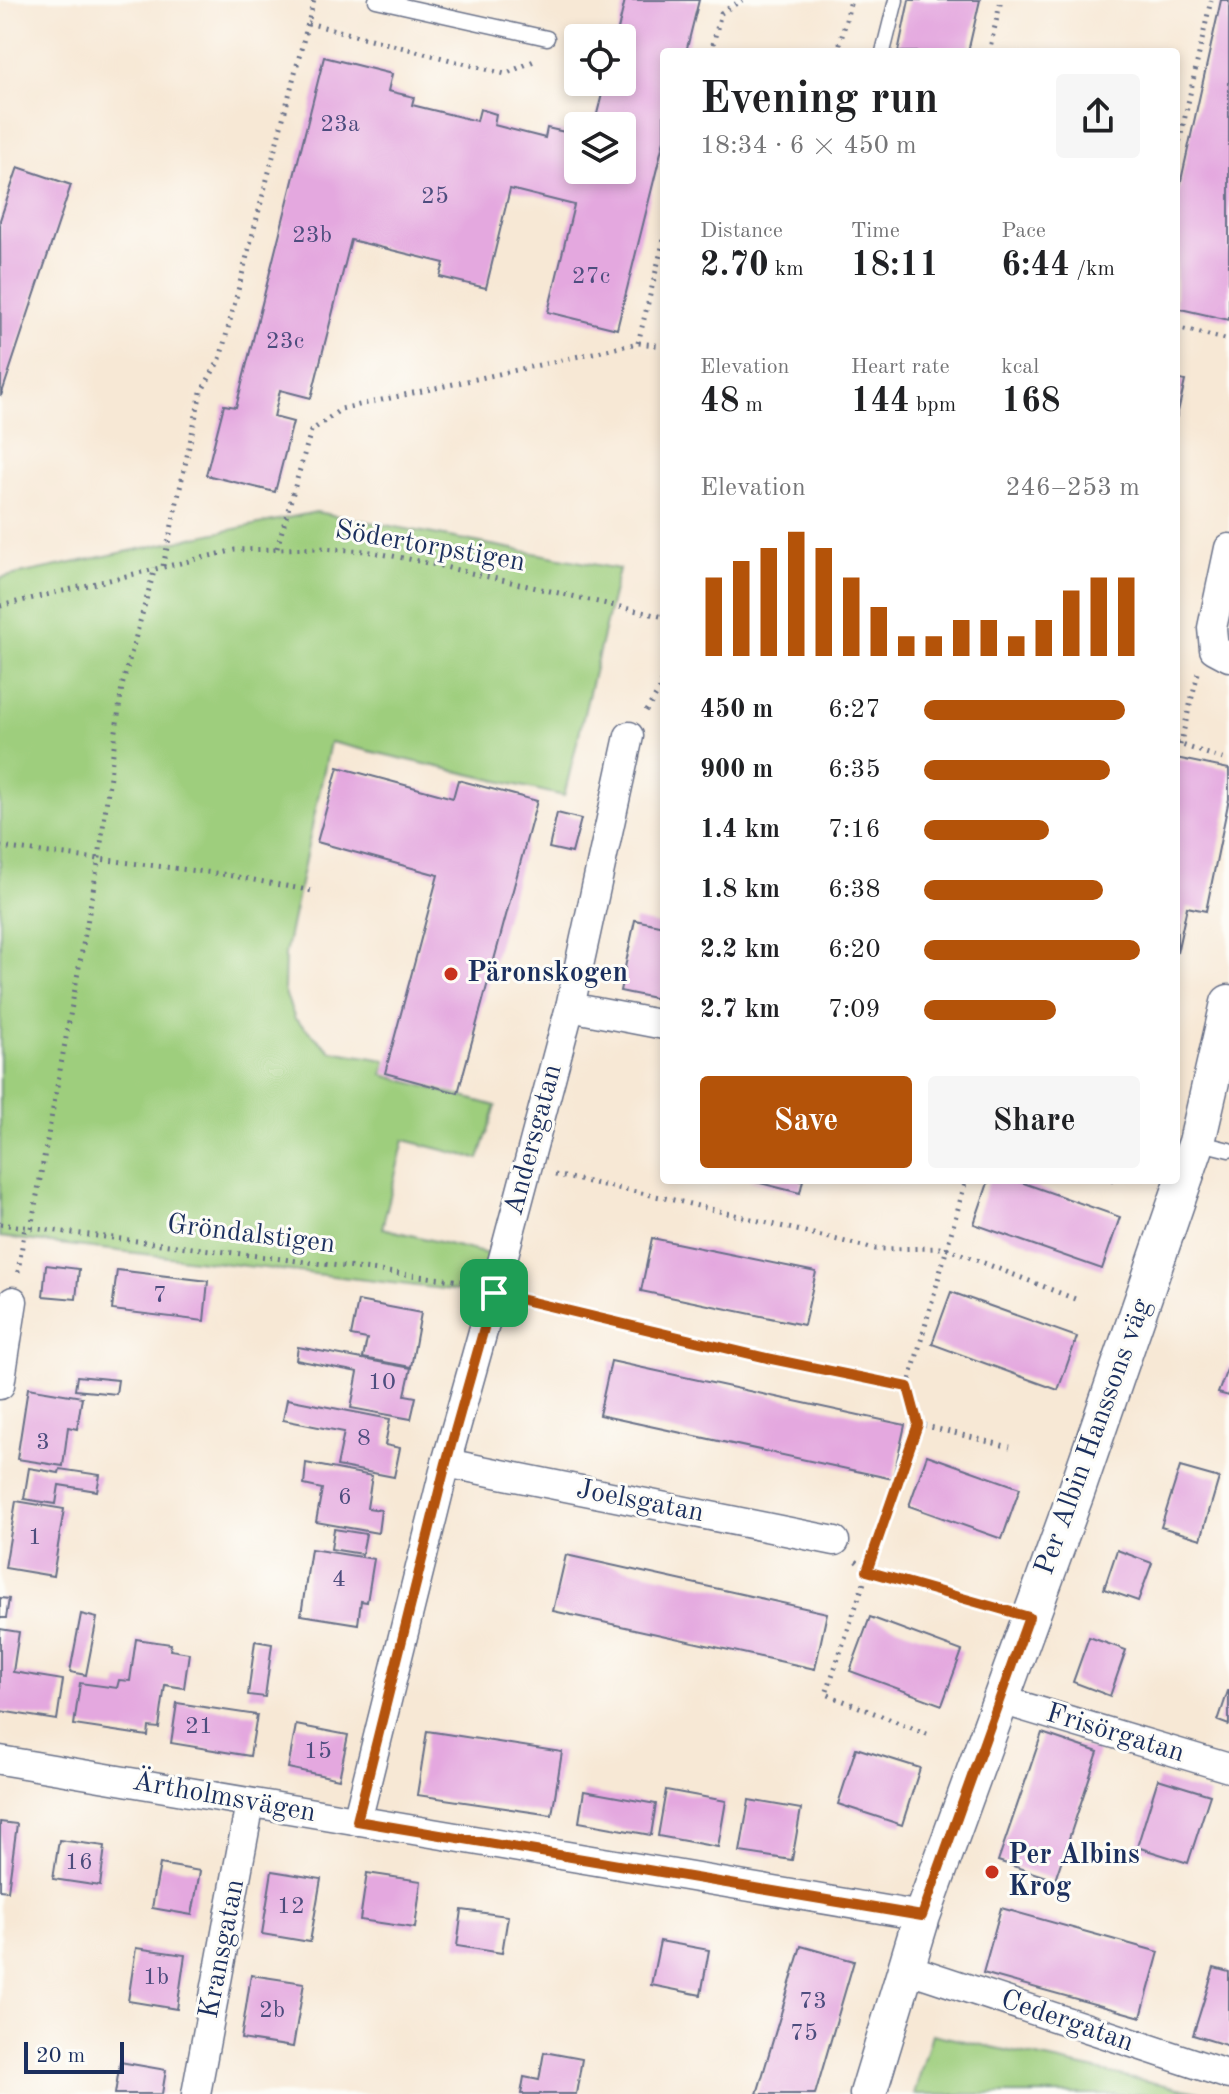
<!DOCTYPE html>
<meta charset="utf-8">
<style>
body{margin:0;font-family:"Old Standard TT",serif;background:#f6f6f6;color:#202124;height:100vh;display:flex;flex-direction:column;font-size:30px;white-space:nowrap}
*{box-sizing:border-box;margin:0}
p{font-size:26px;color:#757577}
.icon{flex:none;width:44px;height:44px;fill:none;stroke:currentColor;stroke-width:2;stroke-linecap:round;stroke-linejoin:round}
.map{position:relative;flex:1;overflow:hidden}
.panel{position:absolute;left:660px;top:48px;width:520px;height:1136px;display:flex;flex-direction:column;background:#fff;border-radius:8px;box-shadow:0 4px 12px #0003}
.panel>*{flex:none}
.tools{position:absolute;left:564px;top:24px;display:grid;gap:16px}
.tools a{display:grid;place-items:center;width:72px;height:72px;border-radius:8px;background:#fff;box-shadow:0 4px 12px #0003;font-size:40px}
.scale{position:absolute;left:24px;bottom:20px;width:100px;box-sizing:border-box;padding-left:8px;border:4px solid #1b2f5e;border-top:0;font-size:22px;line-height:28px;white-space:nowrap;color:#1b2f5e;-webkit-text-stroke:6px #fdfcf7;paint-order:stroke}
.pin{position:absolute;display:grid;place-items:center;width:68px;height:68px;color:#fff;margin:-34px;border-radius:16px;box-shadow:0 4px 12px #0006}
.round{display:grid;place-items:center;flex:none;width:84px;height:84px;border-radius:8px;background:#f6f6f6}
.overview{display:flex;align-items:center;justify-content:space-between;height:136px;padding:0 40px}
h1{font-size:44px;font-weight:600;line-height:60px}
.figures{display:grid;grid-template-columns:repeat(3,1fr);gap:12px;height:136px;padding:8px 40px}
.figures div{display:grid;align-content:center}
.figures b{font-size:34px;font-weight:600}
.figures small{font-size:22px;font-weight:400}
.figures p{font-size:22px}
.chart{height:224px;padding:16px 40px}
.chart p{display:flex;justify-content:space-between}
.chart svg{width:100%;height:144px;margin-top:8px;stroke:#b45309;stroke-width:6}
.button{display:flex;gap:16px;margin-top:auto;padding:16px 40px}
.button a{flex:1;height:92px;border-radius:8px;background:#b45309;color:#fff;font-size:32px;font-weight:600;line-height:92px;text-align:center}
.button a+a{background:#f6f6f6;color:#202124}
ul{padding:0 40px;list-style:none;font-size:26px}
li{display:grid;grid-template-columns:128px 96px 1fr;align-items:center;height:60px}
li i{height:20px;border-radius:10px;background:#b45309}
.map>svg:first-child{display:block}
.green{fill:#9ece7d;stroke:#5c7e6e;stroke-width:2}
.building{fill:#e4a8df}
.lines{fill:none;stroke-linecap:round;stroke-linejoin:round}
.service-casing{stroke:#687088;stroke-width:17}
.minor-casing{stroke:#687088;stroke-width:31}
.tertiary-casing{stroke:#687088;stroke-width:39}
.path{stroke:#687088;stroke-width:5;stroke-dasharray:2 6;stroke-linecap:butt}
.service{stroke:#fff;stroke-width:14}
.minor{stroke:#fff;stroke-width:28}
.tertiary{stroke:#fff;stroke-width:36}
.route-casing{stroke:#fff;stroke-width:16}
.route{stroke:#b45309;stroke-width:10}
.poi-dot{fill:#c8321e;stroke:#fdfcf7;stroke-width:3}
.labels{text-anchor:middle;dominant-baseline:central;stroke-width:6;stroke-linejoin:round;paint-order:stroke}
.number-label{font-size:24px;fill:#4d4d7e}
.street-label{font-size:28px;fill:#1b2f5e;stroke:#fdfcf7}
.poi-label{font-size:28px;font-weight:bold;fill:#1b2f5e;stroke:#fdfcf7;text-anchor:start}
</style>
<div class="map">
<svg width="1229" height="2094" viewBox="0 0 1229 2094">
<rect width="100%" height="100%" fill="#fdfcf7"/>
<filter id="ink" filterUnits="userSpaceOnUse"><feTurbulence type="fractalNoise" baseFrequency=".0125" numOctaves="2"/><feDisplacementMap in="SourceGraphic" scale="16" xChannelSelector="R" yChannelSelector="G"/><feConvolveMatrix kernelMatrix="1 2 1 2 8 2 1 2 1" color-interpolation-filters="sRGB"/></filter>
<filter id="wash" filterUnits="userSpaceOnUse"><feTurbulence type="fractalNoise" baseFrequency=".006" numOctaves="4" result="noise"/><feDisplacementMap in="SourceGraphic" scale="32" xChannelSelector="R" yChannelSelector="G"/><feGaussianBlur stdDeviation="1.8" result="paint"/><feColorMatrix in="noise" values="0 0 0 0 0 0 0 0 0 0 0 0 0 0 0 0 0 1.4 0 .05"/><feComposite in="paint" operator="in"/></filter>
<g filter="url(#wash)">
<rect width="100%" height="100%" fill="#f7e8d5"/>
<!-- green -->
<g class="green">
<path d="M316,512L619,569L564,796L330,742L285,954L284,990L295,1019L331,1051L386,1060L383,1075L496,1106L479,1159L404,1140L382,1228L488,1254L476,1293L0,1237V578Z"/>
<path d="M932,2034L1206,2094H914Z"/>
</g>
<g id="blocks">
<!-- building -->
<g class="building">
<path d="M625,0H699L686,52H664V140L617,329L548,312L574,205L510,189L486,288L440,277L444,263L351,240L311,398L280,390L274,417L293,422L275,492L206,475L224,405L236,407L324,57L392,74L388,91L414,97L412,105L477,121L480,109L496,114L494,125L545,138L547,128L578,135V170H622V126H594L605,82H622V38H616Z"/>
<path d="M909,0H980L968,52H898Z"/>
<path d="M1221,0H1229V320L1176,308V203Z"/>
<path d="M18,167L71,185L1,396L0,220Z"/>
<path d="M1176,379L1185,381L1177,416L1176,415Z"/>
<path d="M1176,758L1229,769V799L1206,911L1187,907L1177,953Z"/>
<path d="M338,767L453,798L458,780L537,801L458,1093L385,1073L438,875L317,842Z"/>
<path d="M557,813L581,819L572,853L549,848Z"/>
<path d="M635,920L664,926V1000L620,991Z"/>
<path d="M748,1180H803L800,1193Z"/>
<path d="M989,1180H1015L1120,1217L1102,1269L974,1224Z"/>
<path d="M652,1238L816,1272L804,1325L641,1291Z"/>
<path d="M46,1265L79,1269L76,1299L43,1296Z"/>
<path d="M117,1270L208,1281L204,1321L112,1310Z"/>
<path d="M951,1292L1077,1337L1058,1390L932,1344Z"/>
<path d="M358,1301L421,1313L411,1367L363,1358L367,1339L351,1336Z"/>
<path d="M298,1347L411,1368L405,1395L416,1397L411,1419L351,1408L358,1372L296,1360Z"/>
<path d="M611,1361L905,1425L893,1479L599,1415Z"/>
<path d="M1229,1364V1396L1218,1393Z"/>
<path d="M77,1376L118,1380L116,1394L75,1390Z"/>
<path d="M28,1388L82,1397L77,1429L68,1427L63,1466L17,1459Z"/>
<path d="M287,1399L390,1419L385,1445L400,1448L394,1477L337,1466L344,1432L283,1420Z"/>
<path d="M927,1455L1020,1488L1002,1539L909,1506Z"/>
<path d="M306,1463L372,1476L367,1508L381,1510L378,1533L316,1522L322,1489L304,1485Z"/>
<path d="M1180,1467L1219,1478L1201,1539L1161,1527Z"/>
<path d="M29,1468L59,1473L60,1469L100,1475L97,1491L59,1485L56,1504L24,1499Z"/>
<path d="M16,1501L64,1509L53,1576L5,1568Z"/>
<path d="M334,1529L366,1534L362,1554L331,1549Z"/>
<path d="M311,1549L374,1559L367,1602L361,1601L358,1624L301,1615Z"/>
<path d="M1117,1550L1152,1563L1138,1601L1104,1589Z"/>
<path d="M566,1555L827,1613L815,1669L553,1611Z"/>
<path d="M0,1598L9,1599L6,1618H0Z"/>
<path d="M81,1614L97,1618L86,1675L70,1672Z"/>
<path d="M870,1617L962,1651L942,1705L850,1671Z"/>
<path d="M0,1629L19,1632L13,1672L63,1680L57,1720L0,1711Z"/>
<path d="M1089,1637L1126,1650L1110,1696L1073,1682Z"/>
<path d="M136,1639L171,1644L170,1650L189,1653L184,1688L165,1685L159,1728L149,1727L148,1736L74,1725L80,1683L117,1688L119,1680L130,1681Z"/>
<path d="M255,1641L272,1644L265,1697L248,1695Z"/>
<path d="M1228,1691H1229V1725L1218,1721Z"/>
<path d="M177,1703L257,1715L250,1756L171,1743Z"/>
<path d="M296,1725L348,1735L339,1779L288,1768Z"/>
<path d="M427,1731L562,1752L552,1815L417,1795Z"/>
<path d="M1042,1733L1098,1752L1055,1880L998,1861Z"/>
<path d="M856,1748L920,1768L902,1825L838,1804Z"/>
<path d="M1158,1779L1210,1795L1188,1863L1137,1847Z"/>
<path d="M666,1790L726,1801L718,1847L658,1836Z"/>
<path d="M584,1791L656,1804L651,1835L579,1822Z"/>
<path d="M749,1800L801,1809L792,1860L740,1852Z"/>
<path d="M0,1822L17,1824L8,1891L0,1890Z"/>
<path d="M59,1840L105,1846L100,1886L53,1879Z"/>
<path d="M160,1864L200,1871L192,1915L152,1908Z"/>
<path d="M272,1871L321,1879L310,1942L262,1934Z"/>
<path d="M367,1873L421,1881L415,1928L360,1920Z"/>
<path d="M1001,1908L1159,1952L1141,2017L983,1973Z"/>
<path d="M462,1910L508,1916L502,1953L457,1946Z"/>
<path d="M660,1941L709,1950L701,1995L651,1985Z"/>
<path d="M801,1946L854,1961L816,2091L815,2094H757Z"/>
<path d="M136,1948L185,1955L177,2009L128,2001Z"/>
<path d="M1214,1968L1229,1972V2046L1193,2035Z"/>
<path d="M251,1975L304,1983L293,2047L241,2039Z"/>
<path d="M544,2052L582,2059L576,2094H521L524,2077L539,2080Z"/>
<path d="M120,2062L166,2070L162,2094H115Z"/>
</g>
</g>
</g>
<g filter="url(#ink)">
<use href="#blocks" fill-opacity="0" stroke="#687088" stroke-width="2"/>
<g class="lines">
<!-- service casing -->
<g class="service-casing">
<g id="service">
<path d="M376,0L547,38"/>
<path d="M883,52L896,0"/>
<path d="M1197,1142L1229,1150"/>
</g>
</g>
<!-- minor casing -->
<g class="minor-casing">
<g id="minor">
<path d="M1229,548L1212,628L1214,649L1229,657"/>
<path d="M570,1007L664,1025"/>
<path d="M0,1385L13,1301"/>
<path d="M446,1463L835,1541"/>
<path d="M1001,1700L1229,1768"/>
<path d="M0,1760L922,1916"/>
<path d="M357,1821L446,1463L496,1285L570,1007L629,736"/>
<path d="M906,1968L1229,2075"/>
<path d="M196,2094L250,1803"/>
</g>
</g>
<!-- tertiary casing -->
<g class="tertiary-casing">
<path id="tertiary" d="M868,2094L922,1916L1076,1493L1197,1142L1229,1003"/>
</g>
<!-- path -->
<g class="path">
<path d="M308,23L505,74L536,60"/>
<path d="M711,52L721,13L742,0"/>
<path d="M838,52L851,0"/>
<path d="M989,52L1001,0"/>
<path d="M1176,157L1211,0"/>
<path d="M1176,327L1229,340"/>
<path d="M638,343L664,239"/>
<path d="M277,548L311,431L341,409L638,343L664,346"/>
<path d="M163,566L201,392L220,359L314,0"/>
<path d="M0,606L235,550L320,548L366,551L414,560L664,617"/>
<path d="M646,711L660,689L664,673"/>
<path d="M1176,743L1229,761"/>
<path d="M1180,745L1198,673"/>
<path d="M0,847L222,874L312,891"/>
<path d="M555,1175L665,1198L875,1249L946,1248L1075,1299"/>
<path d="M1112,1180L1114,1181"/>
<path d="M0,1224L468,1282"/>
<path d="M31,1228L99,858L122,686L155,568"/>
<path d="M18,1272L25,1227"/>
<path d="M522,1300L767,1358L908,1387L918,1424L1010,1447"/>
<path d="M908,1387L966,1180"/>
<path d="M918,1424L826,1694L927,1734"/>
<path d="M856,1561L867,1571L1001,1609"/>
</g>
<!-- service -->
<use href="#service" class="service"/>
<!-- minor -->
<use href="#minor" class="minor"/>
<!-- tertiary -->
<use href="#tertiary" class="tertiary"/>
</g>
</g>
<g class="lines" filter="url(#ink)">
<!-- route casing -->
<g class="route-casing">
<path id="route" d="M494,1293L767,1358L908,1387L918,1424L867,1571L1029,1617L922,1916L357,1821L446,1463Z"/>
</g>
<!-- route -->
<use href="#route" class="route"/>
</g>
<!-- markers -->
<g class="poi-dot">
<circle cx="451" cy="974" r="8"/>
<circle cx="992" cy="1872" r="8"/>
</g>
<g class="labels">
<!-- number labels -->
<g class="number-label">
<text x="340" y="125">23a</text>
<text x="435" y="197">25</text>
<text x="312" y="236">23b</text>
<text x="591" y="277">27c</text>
<text x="285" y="342">23c</text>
<text x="160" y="1296">7</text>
<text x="382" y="1383">10</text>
<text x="364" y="1439">8</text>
<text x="43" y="1443">3</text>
<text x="345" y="1498">6</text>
<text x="35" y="1538">1</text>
<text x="339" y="1580">4</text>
<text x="199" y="1727">21</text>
<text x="318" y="1752">15</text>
<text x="79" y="1863">16</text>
<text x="291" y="1907">12</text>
<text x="156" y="1978">1b</text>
<text x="813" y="2002">73</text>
<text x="272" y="2011">2b</text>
<text x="804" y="2034">75</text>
</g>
<!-- street labels -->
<g class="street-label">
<text transform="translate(430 547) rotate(10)">Södertorpstigen</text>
<text transform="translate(534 1140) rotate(-75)">Andersgatan</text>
<text transform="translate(251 1235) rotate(7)">Gröndalstigen</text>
<text transform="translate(1094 1437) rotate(-70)">Per Albin Hanssons väg</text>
<text transform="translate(640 1502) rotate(11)">Joelsgatan</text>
<text transform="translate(1115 1734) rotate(17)">Frisörgatan</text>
<text transform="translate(224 1798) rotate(10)">Ärtholmsvägen</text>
<text transform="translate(223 1949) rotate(-79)">Kransgatan</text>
<text transform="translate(1067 2022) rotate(19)">Cedergatan</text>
</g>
<!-- poi labels -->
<g class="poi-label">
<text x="467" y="974">Päronskogen</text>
<text x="1008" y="1856">Per Albins<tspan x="1008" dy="32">Krog</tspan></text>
</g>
</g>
</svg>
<div class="tools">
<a><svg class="icon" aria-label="locate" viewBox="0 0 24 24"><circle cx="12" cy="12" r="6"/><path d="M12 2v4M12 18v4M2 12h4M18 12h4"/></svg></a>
<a><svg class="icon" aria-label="layers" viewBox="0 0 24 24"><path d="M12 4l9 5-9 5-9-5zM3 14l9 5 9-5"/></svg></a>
</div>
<div class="scale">20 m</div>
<div class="pin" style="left:494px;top:1293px;background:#1e9e55"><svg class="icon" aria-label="arrive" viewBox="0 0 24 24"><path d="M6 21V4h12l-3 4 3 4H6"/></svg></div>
<section class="panel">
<div class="overview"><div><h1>Evening run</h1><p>18:34 · 6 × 450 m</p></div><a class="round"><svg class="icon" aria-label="share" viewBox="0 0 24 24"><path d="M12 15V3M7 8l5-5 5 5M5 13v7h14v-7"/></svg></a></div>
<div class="figures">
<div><p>Distance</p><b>2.70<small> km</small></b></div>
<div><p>Time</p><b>18:11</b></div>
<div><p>Pace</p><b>6:44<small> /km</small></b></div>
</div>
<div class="figures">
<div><p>Elevation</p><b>48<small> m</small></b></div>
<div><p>Heart rate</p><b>144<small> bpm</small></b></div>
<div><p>kcal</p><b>168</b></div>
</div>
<div class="chart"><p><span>Elevation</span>246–253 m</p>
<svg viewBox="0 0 160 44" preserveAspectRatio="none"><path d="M5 44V20M15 44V15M25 44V11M35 44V6M45 44V11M55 44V20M65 44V29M75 44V38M85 44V38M95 44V33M105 44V33M115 44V38M125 44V33M135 44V24M145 44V20M155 44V20"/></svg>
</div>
<ul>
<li><b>450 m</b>6:27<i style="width:93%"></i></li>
<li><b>900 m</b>6:35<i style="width:86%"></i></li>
<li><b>1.4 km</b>7:16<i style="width:58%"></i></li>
<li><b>1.8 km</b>6:38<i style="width:83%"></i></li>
<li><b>2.2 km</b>6:20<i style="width:100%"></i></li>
<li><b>2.7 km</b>7:09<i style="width:61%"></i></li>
</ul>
<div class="button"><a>Save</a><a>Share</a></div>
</section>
</div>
